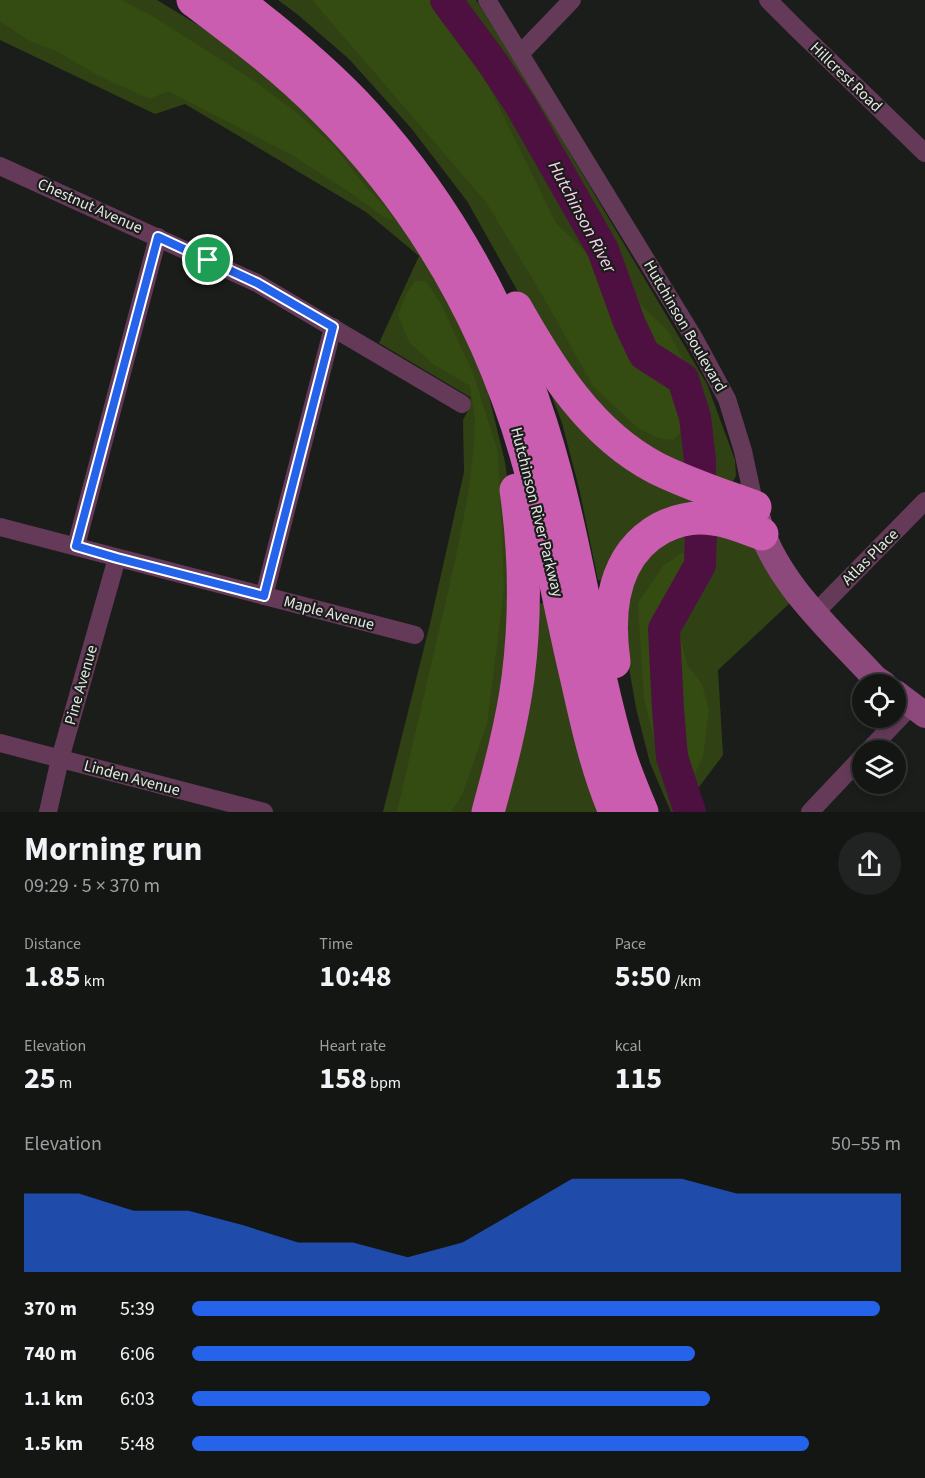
<!DOCTYPE html>
<meta charset="utf-8">
<style>
body{margin:0;font-family:"Source Sans 3",sans-serif;background:#212322;color:#f1f3f6;height:100vh;display:flex;flex-direction:column;font-size:22px;white-space:nowrap}
*{box-sizing:border-box;margin:0}
p{font-size:20px;color:#9d9fa0}
.icon{flex:none;width:33px;height:33px;fill:none;stroke:currentColor;stroke-width:2;stroke-linecap:round;stroke-linejoin:round}
.map{position:relative;height:812px;overflow:hidden}
.side{display:flex;flex-direction:column;background:#141614;flex:1}
.side>*{flex:none}
.controls{position:absolute;left:852px;top:674px;display:grid;gap:12px}
.controls a{display:grid;place-items:center;width:54px;height:54px;border-radius:50%;background:#141614;box-shadow:0 3px 9px #0003,0 0 0 2px #333534;font-size:30px}
.pin{position:absolute;display:grid;place-items:center;width:51px;height:51px;color:#fff;margin:-26px;border:3px solid #fff;border-radius:50%;box-shadow:0 2px 6px #0007}
.round{display:grid;place-items:center;flex:none;width:63px;height:63px;border-radius:32px;background:#212322}
.overview{display:flex;align-items:center;justify-content:space-between;height:102px;padding:0 24px}
h1{font-size:33px;font-weight:700;line-height:45px}
.stats{display:grid;grid-template-columns:repeat(3,1fr);gap:9px;height:102px;padding:6px 24px}
.stats div{display:grid;align-content:center}
.stats b{font-size:30px;font-weight:700}
.stats small{font-size:16px;font-weight:400}
.stats p{font-size:16px}
.chart{height:168px;padding:12px 24px}
.chart p{display:flex;justify-content:space-between}
.chart svg{width:100%;height:108px;margin-top:6px;fill:#2563eb;opacity:.7}
ul{padding:0 24px;list-style:none;font-size:20px}
li{display:grid;grid-template-columns:96px 72px 1fr;align-items:center;height:45px}
li i{height:15px;border-radius:8px;background:#2563eb}
.map>svg:first-child{display:block}
.green{fill:#304214}
.forest{fill:#344b11}
.lines{fill:none;stroke-linecap:round;stroke-linejoin:round}
.river{stroke:#4d1041;stroke-width:32}
.street{stroke:#653a59;stroke-width:18}
.secondary{stroke:#8e497c;stroke-width:26}
.highway{stroke:#ca5db0;stroke-width:33}
.route-casing{stroke:#fff;stroke-width:12}
.route{stroke:#2563eb;stroke-width:8}
.labels{text-anchor:middle;dominant-baseline:central;stroke-width:4.5;stroke-linejoin:round;paint-order:stroke}
.street-label{font-size:16px;fill:#e6e7e5;stroke:#1b1d1a}
.water-label{font-size:18px;font-style:italic;fill:#f9d2ec;stroke:#1b1d1a}
</style>
<div class="map">
<svg width="925" height="812" viewBox="0 0 925 812">
<rect width="100%" height="100%" fill="#1b1d1a"/>
<!-- green -->
<g class="green">
<path d="M0,0H157L226,42L322,115L438,273L487,388L505,462L513,524L515,627L479,812H383L430,624L464,472L463,420L471,405L470,397L379,343L419,256L366,212L185,104L155,114L0,40Z"/>
<path d="M278,0H476L529,84L707,384L735,460L736,476L732,483L686,475L613,420L565,364L526,306L467,201L411,128L349,59L297,14Z"/>
<path d="M548,386L714,508L609,582L598,580L579,488L562,423Z"/>
<path d="M689,531L751,541L791,602L718,670L723,755L690,799L701,812H671L650,763L636,708L626,650V604L636,572L657,546Z"/>
<path d="M547,602L600,812H499L535,605Z"/>
</g>
<!-- forest -->
<g class="forest">
<path d="M0,0H121L154,17L256,82L297,113L333,145L366,187L385,207L394,220L384,217L348,191L290,154L168,91L150,99L97,75L58,52L28,40L0,21Z"/>
<path d="M312,0H435L467,42L556,223L668,331L691,375L697,388L680,433L673,440L658,438L638,428L593,386L544,298L486,202Z"/>
<path d="M415,281H426L441,304L473,373L498,452L504,588L487,724L462,795L451,812H397L456,557L468,494L474,445L475,419L470,386L433,364L409,342L398,315L407,293Z"/>
<path d="M686,552L704,560L694,603L680,635L687,665L702,684L709,710L703,757L694,775L686,807L691,812H678L669,797L644,699L638,603L663,566L680,554Z"/>
</g>
<g class="lines">
<!-- river -->
<g class="river">
<path d="M446,0L492,62L521,106L603,250L629,322L644,354L683,379L695,417L700,460V473"/>
<path d="M690,812L672,757L668,710L664,629L700,565L701,530"/>
</g>
<!-- street -->
<g class="street">
<path d="M487,0L694,338L727,399L743,451L755,507"/>
<path d="M768,0L797,29L925,153"/>
<path d="M521,53L572,0"/>
<path d="M0,166L257,283L462,404"/>
<path d="M0,527L415,635"/>
<path d="M76,546L158,237"/>
<path d="M264,596L333,327"/>
<path d="M815,613L925,501"/>
<path d="M0,743L264,812"/>
<path d="M869,750L912,705"/>
<path d="M48,812L60,759L117,558"/>
<path d="M810,812L862,757"/>
</g>
<!-- secondary -->
<g class="secondary">
<path d="M757,516C773,580 832,631 875,678L884,684"/>
<path d="M896,693L925,715"/>
</g>
<!-- highway -->
<g class="highway">
<path d="M193,0C238,34 284,68 324,109C436,221 507,359 541,513C553,569 564,625 577,680C587,725 597,770 615,812"/>
<path d="M236,0C282,35 327,72 366,115C465,225 528,355 562,499C583,584 595,671 620,755C626,774 634,793 642,812"/>
<path d="M516,308C551,370 591,434 656,468C688,484 722,495 755,507"/>
<path d="M614,662C607,612 612,555 661,528C673,522 686,518 700,518C722,518 741,526 762,534"/>
<path d="M488,812C500,768 512,723 518,678C526,615 525,552 516,490"/>
</g>
</g>
<g class="lines">
<!-- route casing -->
<g class="route-casing">
<path id="route" d="M158,237L257,283L333,327L264,596L117,558L76,546Z"/>
</g>
<!-- route -->
<use href="#route" class="route"/>
</g>
<g class="labels">
<!-- street labels -->
<g class="street-label">
<text transform="translate(846 77) rotate(44)">Hillcrest Road</text>
<text transform="translate(90 206) rotate(24)">Chestnut Avenue</text>
<text transform="translate(685 326) rotate(60)">Hutchinson Boulevard</text>
<text transform="translate(537 512) rotate(76)">Hutchinson River Parkway</text>
<text transform="translate(870 557) rotate(-45)">Atlas Place</text>
<text transform="translate(329 613) rotate(15)">Maple Avenue</text>
<text transform="translate(81 685) rotate(-74)">Pine Avenue</text>
<text transform="translate(132 778) rotate(15)">Linden Avenue</text>
</g>
<!-- water labels -->
<g class="water-label">
<text transform="translate(582 217) rotate(62)">Hutchinson River</text>
</g>
</g>
</svg>
<div class="controls">
<a><svg class="icon" aria-label="locate" viewBox="0 0 24 24"><circle cx="12" cy="12" r="6"/><path d="M12 2v4M12 18v4M2 12h4M18 12h4"/></svg></a>
<a><svg class="icon" aria-label="layers" viewBox="0 0 24 24"><path d="M12 4l9 5-9 5-9-5zM3 14l9 5 9-5"/></svg></a>
</div>
<div class="pin" style="left:208px;top:260px;background:#1e9e55"><svg class="icon" aria-label="arrive" viewBox="0 0 24 24"><path d="M6 21V4h12l-3 4 3 4H6"/></svg></div>
</div>
<section class="side">
<div class="overview"><div><h1>Morning run</h1><p>09:29 · 5 × 370 m</p></div><a class="round"><svg class="icon" aria-label="share" viewBox="0 0 24 24"><path d="M12 15V3M7 8l5-5 5 5M5 13v7h14v-7"/></svg></a></div>
<div class="stats">
<div><p>Distance</p><b>1.85<small> km</small></b></div>
<div><p>Time</p><b>10:48</b></div>
<div><p>Pace</p><b>5:50<small> /km</small></b></div>
</div>
<div class="stats">
<div><p>Elevation</p><b>25<small> m</small></b></div>
<div><p>Heart rate</p><b>158<small> bpm</small></b></div>
<div><p>kcal</p><b>115</b></div>
</div>
<div class="chart"><p><span>Elevation</span>50–55 m</p>
<svg viewBox="0 0 160 44" preserveAspectRatio="none"><path d="M0 44V12L10 12L20 19L30 19L40 25L50 32L60 32L70 38L80 32L90 19L100 6L110 6L120 6L130 12L140 12L150 12L160 12V44z"/></svg>
</div>
<ul>
<li><b>370 m</b>5:39<i style="width:97%"></i></li>
<li><b>740 m</b>6:06<i style="width:71%"></i></li>
<li><b>1.1 km</b>6:03<i style="width:73%"></i></li>
<li><b>1.5 km</b>5:48<i style="width:87%"></i></li>
</ul>
</section>
